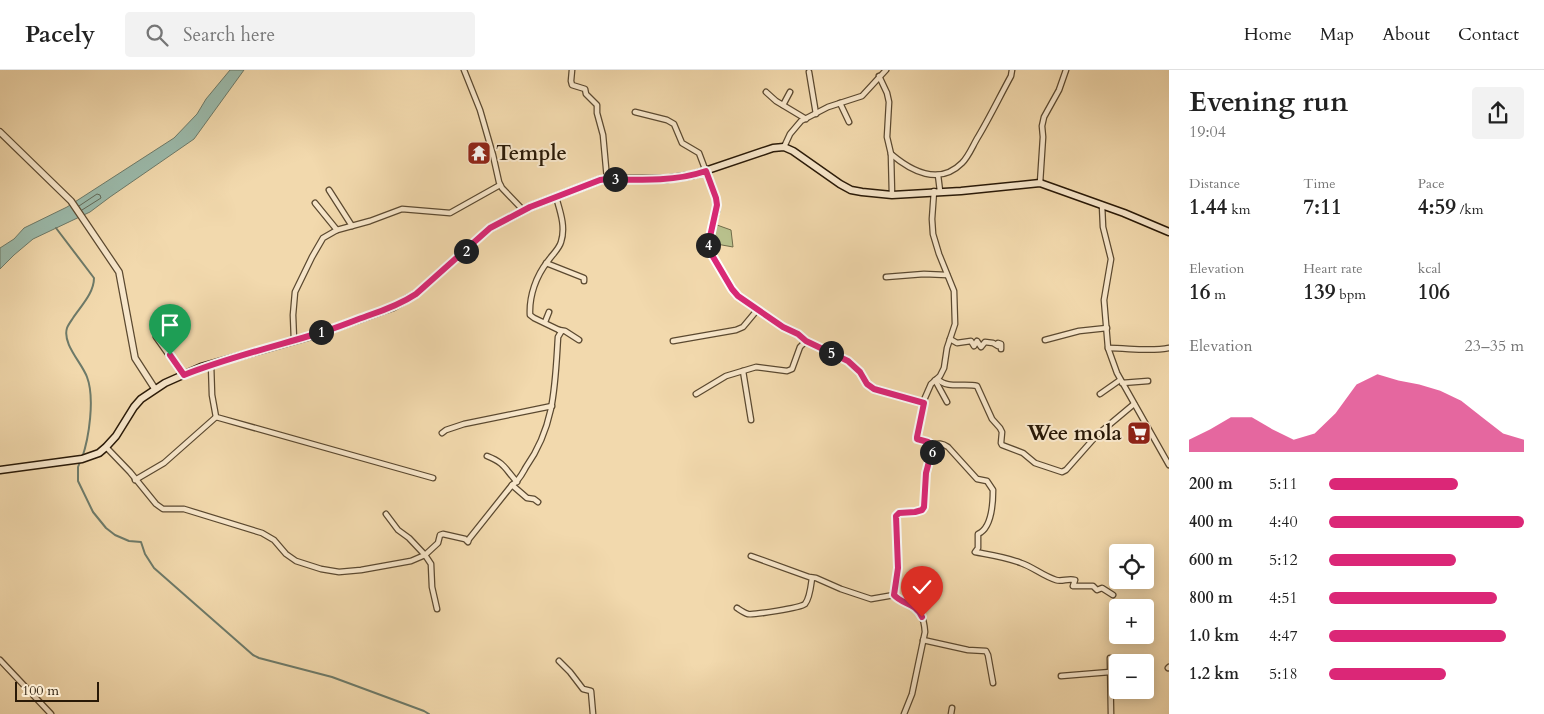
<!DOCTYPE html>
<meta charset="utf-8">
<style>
body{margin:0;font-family:Cardo,serif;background:#f2f2f2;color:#222;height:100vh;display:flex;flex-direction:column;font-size:19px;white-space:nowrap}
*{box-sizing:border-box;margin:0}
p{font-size:16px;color:#767676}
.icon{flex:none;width:28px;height:28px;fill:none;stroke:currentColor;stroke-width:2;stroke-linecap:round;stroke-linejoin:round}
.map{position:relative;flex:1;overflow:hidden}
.details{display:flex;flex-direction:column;background:#fff;width:375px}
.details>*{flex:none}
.buttons{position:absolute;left:1109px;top:474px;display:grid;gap:10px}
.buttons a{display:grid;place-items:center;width:45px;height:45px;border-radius:5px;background:#fff;box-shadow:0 2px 12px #0003;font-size:25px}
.scale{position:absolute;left:15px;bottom:12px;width:84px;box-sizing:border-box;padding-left:5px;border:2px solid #291907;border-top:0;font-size:14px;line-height:18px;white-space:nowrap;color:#291907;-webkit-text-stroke:4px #f7e6ca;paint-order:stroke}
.pin{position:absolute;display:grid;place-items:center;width:42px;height:42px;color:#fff;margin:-51px -21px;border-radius:50% 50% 50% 0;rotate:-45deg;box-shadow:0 0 5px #0007}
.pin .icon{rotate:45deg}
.km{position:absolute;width:25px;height:25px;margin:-12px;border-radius:50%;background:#222;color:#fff;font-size:14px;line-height:25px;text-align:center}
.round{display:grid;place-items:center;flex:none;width:52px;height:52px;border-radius:5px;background:#f2f2f2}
.head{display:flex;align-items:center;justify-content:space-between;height:85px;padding:0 20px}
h1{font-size:28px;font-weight:600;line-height:38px}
.metrics{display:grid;grid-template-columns:repeat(3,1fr);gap:8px;height:85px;padding:5px 20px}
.metrics div{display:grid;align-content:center}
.metrics b{font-size:21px;font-weight:600}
.metrics small{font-size:14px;font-weight:400}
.metrics p{font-size:14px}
.chart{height:140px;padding:10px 20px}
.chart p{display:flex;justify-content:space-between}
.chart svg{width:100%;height:90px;margin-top:5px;fill:#db2777;opacity:.7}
ul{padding:0 20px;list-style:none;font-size:16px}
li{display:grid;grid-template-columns:80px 60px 1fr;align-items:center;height:38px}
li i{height:12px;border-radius:6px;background:#db2777}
header{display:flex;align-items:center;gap:30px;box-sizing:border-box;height:70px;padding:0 25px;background:#fff;border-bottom:1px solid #e0e0e0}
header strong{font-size:24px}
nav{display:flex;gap:28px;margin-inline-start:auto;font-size:18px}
.search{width:350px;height:45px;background:#f2f2f2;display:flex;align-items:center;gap:12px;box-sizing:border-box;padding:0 18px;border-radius:5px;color:#767676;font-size:19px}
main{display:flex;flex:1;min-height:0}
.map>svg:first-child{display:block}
.green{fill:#b8c08c;stroke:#706c4a}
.water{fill:#9bbaab;stroke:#6d7a69}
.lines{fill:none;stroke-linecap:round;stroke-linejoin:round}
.shore{stroke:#626a59;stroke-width:1}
.stream{stroke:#6d7a69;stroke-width:2}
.minor-casing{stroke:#5b4930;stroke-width:7}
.tertiary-casing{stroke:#5b4930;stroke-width:8}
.secondary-casing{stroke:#291907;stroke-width:9}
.minor{stroke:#f7e6ca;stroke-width:4.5}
.tertiary{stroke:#f7e6ca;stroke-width:5.5}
.secondary{stroke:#f7e6ca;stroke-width:6}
.route-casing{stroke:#fff;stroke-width:10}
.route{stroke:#db2777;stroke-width:6}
.labels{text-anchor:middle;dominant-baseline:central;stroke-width:4;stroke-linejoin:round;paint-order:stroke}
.poi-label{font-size:21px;font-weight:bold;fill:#291907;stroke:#f7e6ca;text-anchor:start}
</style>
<header>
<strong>Pacely</strong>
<div class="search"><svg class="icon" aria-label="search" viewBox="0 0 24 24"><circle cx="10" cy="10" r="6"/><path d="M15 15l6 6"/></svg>Search here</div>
<nav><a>Home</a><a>Map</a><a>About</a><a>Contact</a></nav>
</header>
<main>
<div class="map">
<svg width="1169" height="644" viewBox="0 0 1169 644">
<rect width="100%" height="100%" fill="#f2d9ad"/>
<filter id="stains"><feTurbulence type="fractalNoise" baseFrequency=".004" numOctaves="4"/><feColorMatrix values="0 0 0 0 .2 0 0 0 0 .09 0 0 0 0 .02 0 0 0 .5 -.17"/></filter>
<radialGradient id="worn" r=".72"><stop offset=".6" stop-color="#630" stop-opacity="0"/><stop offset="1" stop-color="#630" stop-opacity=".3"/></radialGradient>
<!-- green -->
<path class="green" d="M717,155L731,160L733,177L711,173L715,157Z"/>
<!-- water -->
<path class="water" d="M230,0H244L194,69L110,127L90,142L33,169L14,185L0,199V178L14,169L24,158L67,137L174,68L197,44L206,29Z"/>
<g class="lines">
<!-- shore -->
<path class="shore" d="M79,136L97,124L100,125L101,128L82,140"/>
<!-- stream -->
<g class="stream">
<path d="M56,158L94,208C94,223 81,236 73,248C71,251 68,255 67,258C62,274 82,293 87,307C95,328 89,368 82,388"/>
<path d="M80,392L78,397V411L93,442L106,458L115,465L129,471L141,472L145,484L154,498L253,585L259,588L332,607L424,641L429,644"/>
</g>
<!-- minor casing -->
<g class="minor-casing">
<g id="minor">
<path d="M464,0L480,40L493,85L499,112L502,118L523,140"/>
<path d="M572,0L571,11L572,15L585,19L586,24L597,35V43L603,65L607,109"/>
<path d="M809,2L816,44"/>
<path d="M879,6L887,23L889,32L887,67L891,84L892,125"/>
<path d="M766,22L776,31L806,49"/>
<path d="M840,33L849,52"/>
<path d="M783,35L790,22"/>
<path d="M635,42L667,50L674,54L682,73L699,83L716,128L717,141L708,176L732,219L738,226L783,257L798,264L806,271L848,291L860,302L867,314L874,319L924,333"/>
<path d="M784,77L790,64L801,51L828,37L862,26L886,0"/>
<path d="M891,84C911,101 939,116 962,93C969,86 973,75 978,67C990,47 1000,26 1011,6L1012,0"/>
<path d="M938,105L940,121"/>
<path d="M1040,113L1043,67L1042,56L1044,47L1059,20L1066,0"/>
<path d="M329,120L352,156"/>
<path d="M315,133L337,160"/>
<path d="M1102,135L1103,157L1111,189L1104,230L1108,278L1117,303L1169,395"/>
<path d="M546,193L584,208V211"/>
<path d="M886,207L924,204L947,205"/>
<path d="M545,252L549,242"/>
<path d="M559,260L565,261L579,270"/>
<path d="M156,267L183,305"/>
<path d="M950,269L957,273L971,271L974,276L977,271L981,277L985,272L993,273L998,276V273L1001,274V279"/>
<path d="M294,270L293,245L295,222L312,187L323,168L337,160L370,151L402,139L450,143L500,115"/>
<path d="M1045,270L1079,261L1107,258"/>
<path d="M673,271L736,260L743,257L758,239"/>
<path d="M1108,278C1129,278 1149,282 1169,278"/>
<path d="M211,294L212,325L216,347L433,408"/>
<path d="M743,301L751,350"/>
<path d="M938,309C946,319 965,313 977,316L992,349L1000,358L1002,362L1001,373L1002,375L1023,383L1035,393L1062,402L1066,400L1097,365L1134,334"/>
<path d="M935,310L947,332"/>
<path d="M1122,313L1148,311"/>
<path d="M696,324L726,306L756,297L787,301L792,299L800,277L806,271"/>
<path d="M1100,324L1120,310"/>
<path d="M442,363L446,360L464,354L552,336"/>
<path d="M932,375C939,373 942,373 948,377L977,409L987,411L993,420C993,433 992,458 978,464V478L975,482C991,485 1006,487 1021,493C1033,497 1043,506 1056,510C1062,512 1068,508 1075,510L1073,516H1093L1097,520L1102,518L1113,525"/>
<path d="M106,377L130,402L156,434L163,439H184L262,463L274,470L286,484L296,491L321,499L339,502L361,500L411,491L425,485L438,473L440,465L443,464L465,469L468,472L469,469L512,415C519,411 522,404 526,397C555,356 555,315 558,267L561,262L559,260L534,248L530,245C529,226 536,206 548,191C552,185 559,179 561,172C566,157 560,141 556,127"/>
<path d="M487,386C505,393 505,399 517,412"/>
<path d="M135,410L164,393L216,347"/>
<path d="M512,415L527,428L534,429L538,432"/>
<path d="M386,444L398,460L409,468L425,485L431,494L432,517L437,539"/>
<path d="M751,486L809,507L816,508L841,519L871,529L894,525"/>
<path d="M737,538C740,540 744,543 748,544C754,545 800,538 805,534C810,528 811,515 812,508"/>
<path d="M923,570L968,580L986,581L988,585L993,613"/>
<path d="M1110,588L1111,644"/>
<path d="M0,590L51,644"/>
<path d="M559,591L570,602L583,619L591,621L593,644"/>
<path d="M1168,598L1169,597"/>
<path d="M1061,606L1110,602"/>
<path d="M904,644L912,624L925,562C924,548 921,539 907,533C902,531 898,530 894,525L898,498L896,446L899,443L915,442L922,440L924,437L926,403L932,380V375L928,371L917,369V367L924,330L931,314L940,306L944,298L947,278L955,254L954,221L939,184L933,164L932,149L934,121"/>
<path d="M951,644L952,638"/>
</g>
</g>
<!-- tertiary casing -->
<g class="tertiary-casing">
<path id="tertiary" d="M0,62L71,131L119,202L135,288L155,319"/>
</g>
<!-- secondary casing -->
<g class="secondary-casing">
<path id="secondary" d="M0,400L82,389L99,383L106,377L116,366L134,337L141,329L165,313L201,297L318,264L393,237L416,224L490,158L530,137L600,110L607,109H666L693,105L773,78L784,77L793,81L840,114L851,120L862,122L892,125L961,121L1040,113L1124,143L1169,162"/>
</g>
<!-- minor -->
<use href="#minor" class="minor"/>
<!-- tertiary -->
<use href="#tertiary" class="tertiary"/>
<!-- secondary -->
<use href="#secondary" class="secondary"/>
</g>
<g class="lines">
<!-- route casing -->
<g class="route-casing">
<path id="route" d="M170,285L184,305C227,288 272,277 316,264C334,259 350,252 367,246C385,240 401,234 416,224L490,158L530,137L600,110L607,109C640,110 674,112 706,101L716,128L717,135L708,176L709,180L732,219L738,226L783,257L798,264L806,271L848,291L860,302L867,314L874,319L924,333L917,367V369L928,372L932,375V380L926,403L924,437L922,440L915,442L899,443L896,446L898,498L894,525C903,535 915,532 922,547"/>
</g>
<!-- route -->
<use href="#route" class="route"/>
</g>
<!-- icons -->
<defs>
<g id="temple-square" transform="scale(1.25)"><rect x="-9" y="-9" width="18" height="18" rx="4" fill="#8f2418" stroke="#f7e6ca"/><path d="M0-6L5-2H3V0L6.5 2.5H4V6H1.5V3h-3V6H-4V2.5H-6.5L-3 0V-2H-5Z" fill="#fff"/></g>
<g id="supermarket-square" transform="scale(1.25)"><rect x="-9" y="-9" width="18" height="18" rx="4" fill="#8f2418" stroke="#f7e6ca"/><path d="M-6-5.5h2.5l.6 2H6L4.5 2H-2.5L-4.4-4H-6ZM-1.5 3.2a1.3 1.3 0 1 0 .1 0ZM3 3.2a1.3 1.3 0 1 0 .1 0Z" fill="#fff"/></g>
</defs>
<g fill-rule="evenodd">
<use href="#temple-square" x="479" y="83"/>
<use href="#supermarket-square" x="1139" y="363"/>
</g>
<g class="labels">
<!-- poi labels -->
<g class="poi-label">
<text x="496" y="83">Temple</text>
<text x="1122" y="363" text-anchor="end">Wee mola</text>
</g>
</g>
<rect width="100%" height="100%" filter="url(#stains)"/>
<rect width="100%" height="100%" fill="url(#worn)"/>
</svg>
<div class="buttons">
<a><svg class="icon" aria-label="locate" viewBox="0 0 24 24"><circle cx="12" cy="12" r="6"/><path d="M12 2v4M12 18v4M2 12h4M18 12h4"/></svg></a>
<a>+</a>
<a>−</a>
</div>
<div class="scale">100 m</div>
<div class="pin" style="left:170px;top:285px;background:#1e9e55"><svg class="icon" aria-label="arrive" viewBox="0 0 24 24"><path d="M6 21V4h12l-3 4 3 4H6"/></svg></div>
<div class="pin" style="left:922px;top:547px;background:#d93025"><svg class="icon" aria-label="check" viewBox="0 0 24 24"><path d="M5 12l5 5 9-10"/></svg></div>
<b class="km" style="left:321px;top:262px">1</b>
<b class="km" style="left:466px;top:181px">2</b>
<b class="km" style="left:615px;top:109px">3</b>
<b class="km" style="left:708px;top:175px">4</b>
<b class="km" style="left:831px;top:283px">5</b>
<b class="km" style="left:932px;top:382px">6</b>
</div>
<section class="details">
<div class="head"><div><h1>Evening run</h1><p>19:04</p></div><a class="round"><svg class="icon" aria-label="share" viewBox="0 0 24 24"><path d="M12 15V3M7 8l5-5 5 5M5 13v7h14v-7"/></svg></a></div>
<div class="metrics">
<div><p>Distance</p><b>1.44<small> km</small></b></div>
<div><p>Time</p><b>7:11</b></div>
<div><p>Pace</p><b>4:59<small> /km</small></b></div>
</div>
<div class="metrics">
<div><p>Elevation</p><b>16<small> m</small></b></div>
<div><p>Heart rate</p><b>139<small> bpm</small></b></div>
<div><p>kcal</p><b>106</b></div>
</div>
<div class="chart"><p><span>Elevation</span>23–35 m</p>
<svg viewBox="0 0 160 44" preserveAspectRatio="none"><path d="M0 44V38L10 33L20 27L30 27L40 33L50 38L60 35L70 25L80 11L90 6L100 9L110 11L120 14L130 19L140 27L150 35L160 38V44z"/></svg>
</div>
<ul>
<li><b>200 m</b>5:11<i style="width:66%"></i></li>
<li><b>400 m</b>4:40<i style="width:100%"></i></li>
<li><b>600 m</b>5:12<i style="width:65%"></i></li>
<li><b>800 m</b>4:51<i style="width:86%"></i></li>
<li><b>1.0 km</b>4:47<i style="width:91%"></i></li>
<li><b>1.2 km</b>5:18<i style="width:60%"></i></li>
</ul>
</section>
</main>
